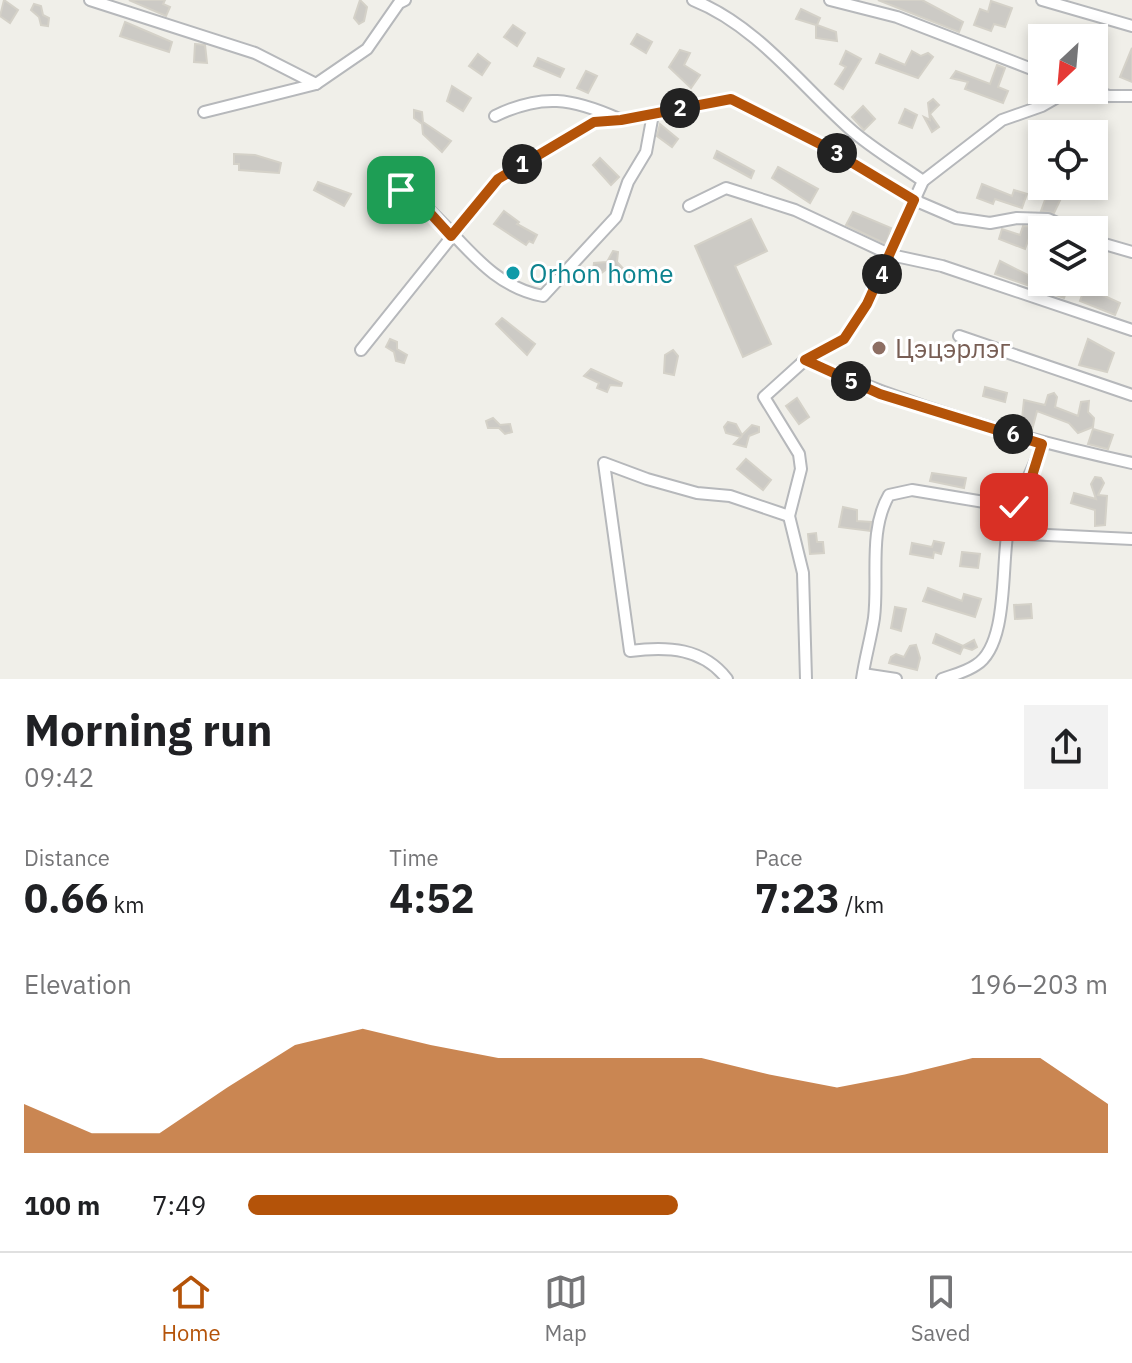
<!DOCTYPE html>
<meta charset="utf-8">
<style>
body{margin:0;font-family:"IBM Plex Sans",sans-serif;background:#f2f2f2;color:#202124;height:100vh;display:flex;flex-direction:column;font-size:30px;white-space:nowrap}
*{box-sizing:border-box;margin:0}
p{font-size:26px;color:#757577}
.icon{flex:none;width:44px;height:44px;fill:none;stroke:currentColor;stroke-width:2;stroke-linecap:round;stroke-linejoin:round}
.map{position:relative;height:679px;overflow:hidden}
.details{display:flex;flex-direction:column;background:#fff;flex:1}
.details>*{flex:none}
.needle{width:52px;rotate:206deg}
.fabs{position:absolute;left:1028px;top:24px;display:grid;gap:16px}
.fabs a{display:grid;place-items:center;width:80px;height:80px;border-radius:0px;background:#fff;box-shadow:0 4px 12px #0003;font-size:40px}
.pin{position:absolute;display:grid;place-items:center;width:68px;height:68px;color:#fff;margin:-34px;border-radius:16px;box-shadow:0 4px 12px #0006}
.km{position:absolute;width:40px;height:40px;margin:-20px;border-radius:50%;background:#222;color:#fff;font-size:22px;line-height:40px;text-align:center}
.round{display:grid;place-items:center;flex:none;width:84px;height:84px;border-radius:0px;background:#f2f2f2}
.head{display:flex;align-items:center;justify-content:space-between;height:136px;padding:0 24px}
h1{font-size:44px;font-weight:700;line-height:60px}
.figures{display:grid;grid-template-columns:repeat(3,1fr);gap:12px;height:136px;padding:8px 24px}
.figures div{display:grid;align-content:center}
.figures b{font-size:40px;font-weight:700}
.figures small{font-size:22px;font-weight:400}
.figures p{font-size:22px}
.chart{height:224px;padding:16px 24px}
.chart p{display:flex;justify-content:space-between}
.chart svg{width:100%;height:144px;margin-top:8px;fill:#b45309;opacity:.7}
ul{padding:0 24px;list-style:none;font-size:26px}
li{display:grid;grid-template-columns:128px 96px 1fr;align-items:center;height:60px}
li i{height:20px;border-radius:10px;background:#b45309}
.tabs{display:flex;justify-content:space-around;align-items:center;height:112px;border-top:2px solid #e0e0e0;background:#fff;font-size:22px;color:#757577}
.tabs a{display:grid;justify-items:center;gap:4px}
.tabs .active{color:#b45309}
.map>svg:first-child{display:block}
.building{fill:#cccac5;stroke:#d4d1c8;stroke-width:2}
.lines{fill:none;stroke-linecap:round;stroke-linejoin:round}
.minor-casing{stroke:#b6b8bb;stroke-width:14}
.minor{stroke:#fff;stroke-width:10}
.route-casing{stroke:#fff;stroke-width:16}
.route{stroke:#b45309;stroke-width:10}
.culture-dot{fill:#0f9aa8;stroke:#fff;stroke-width:3}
.education-dot{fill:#8d6e63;stroke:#fff;stroke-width:3}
.labels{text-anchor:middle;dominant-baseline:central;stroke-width:6;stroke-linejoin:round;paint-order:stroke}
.culture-label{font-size:26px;fill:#0d838f;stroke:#fff;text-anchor:start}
.education-label{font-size:26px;fill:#785e54;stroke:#fff;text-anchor:start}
</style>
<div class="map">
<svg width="1132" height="679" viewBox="0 0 1132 679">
<rect width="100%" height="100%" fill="#f0efe9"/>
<!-- building -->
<g class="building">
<path d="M4,0L18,10L10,23L0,16Z"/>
<path d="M129,0H165L163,4L170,7L166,16Z"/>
<path d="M360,0L367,7L364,21L359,24L354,18Z"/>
<path d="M878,0H922L963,22L959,32Z"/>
<path d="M991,1L1012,8L1005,27L994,24L991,31L974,25L980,9L988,12Z"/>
<path d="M34,4L41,6L43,15L49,18L48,26L41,25L39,17L31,10Z"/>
<path d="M801,9L820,18L817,25L836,32L837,41L816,38V25L796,19Z"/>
<path d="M125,22L172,42L169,52L120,36Z"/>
<path d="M513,25L525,33L517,46L504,37Z"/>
<path d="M637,34L652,42L646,53L631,44Z"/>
<path d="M195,44L205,45L207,63L194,62Z"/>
<path d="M1132,48V82L1120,77Z"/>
<path d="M680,50L690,53L684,65L700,75L691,88L669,67Z"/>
<path d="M846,51L861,59L843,89L835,84L846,67L840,64Z"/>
<path d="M912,51L921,56L928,53L933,57L918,78L876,63L880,54L905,65Z"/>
<path d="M478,54L490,63L482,75L469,66Z"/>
<path d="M538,58L564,69L560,77L534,66Z"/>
<path d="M997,65L1005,68L998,87L1008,91L1003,103L965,89L968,82L951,78L956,71L990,84Z"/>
<path d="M586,71L597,76L588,93L577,88Z"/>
<path d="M452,86L471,98L463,111L447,101Z"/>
<path d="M933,99L939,105L930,114L939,127L932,132L924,117L930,120L928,103Z"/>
<path d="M863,106L875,119L864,130L852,117Z"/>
<path d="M905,109L917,115L912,128L899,123Z"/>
<path d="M414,110L422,112L423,122L451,141L442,152L423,134L422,124L414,118Z"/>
<path d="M660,124L678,139L672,147L657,136Z"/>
<path d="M717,151L754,171L751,178L714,158Z"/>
<path d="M234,154L255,155L281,163L279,173L239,170V164H234Z"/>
<path d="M600,158L619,177L611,185L593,165Z"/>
<path d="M392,160L405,169L397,180L384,171Z"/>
<path d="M778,167L818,189L810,203L772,178Z"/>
<path d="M318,182L351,194L344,206L314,190Z"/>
<path d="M982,184L1012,196L1014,190L1027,194L1022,208L995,199L993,204L977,198Z"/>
<path d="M1050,186H1067L1054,213L1041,211Z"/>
<path d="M504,211L519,222L517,224L537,235L533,243L529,241L526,245L494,224Z"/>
<path d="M853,212L891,228L886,244L846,225Z"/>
<path d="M751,219L767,251L735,266L771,344L743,357L695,246Z"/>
<path d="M1023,226L1033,227L1025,249L999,239L1002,229L1020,235Z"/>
<path d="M613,251L618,252L617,262L630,276L623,283L608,268L600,274L593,271L594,263L607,262Z"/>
<path d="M1000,261L1042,282L1069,284L1064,298L995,274Z"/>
<path d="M1085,287L1120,303L1115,315L1080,301Z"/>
<path d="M502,318L535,344L527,355L496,324Z"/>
<path d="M390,339L397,342V349L407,355L404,363L396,361L394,352L386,347Z"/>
<path d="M1088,339L1114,353L1107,372L1079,365Z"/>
<path d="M673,350L678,356L674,375L664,373L665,355Z"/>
<path d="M591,369L622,383L621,386L610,385L607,392L597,388L599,383L584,376Z"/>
<path d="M985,387L1007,393L1005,402L983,396Z"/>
<path d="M1054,393L1057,397L1055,407L1078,416L1081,402L1089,401L1088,412L1094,418L1093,427L1078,433L1069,423L1037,411L1032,430L1021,428L1024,400L1045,405L1048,395Z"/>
<path d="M797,398L809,417L799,424L786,406Z"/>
<path d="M493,418L500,425L510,424L512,432L505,434L499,428H488L486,421Z"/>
<path d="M728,422L736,424L742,435L752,425L759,427V432L749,436L746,447L734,444L741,437L726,433L724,427Z"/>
<path d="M1093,429L1113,435L1108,449L1088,444Z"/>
<path d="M746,459L771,480L763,490L737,469Z"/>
<path d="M932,473L966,478L964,488L930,481Z"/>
<path d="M1095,477L1101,478L1104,483L1098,495L1107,496L1105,525L1095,526V510L1071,503L1074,493L1096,499L1091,484Z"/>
<path d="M843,507L857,510V521L871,522L870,531L839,527Z"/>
<path d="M816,533L817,542H823L824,553L810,554L808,534Z"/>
<path d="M934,541L944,543L941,554L934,552L933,558L910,554L912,543L932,547Z"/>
<path d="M962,552L980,554L978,568L960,566Z"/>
<path d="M928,588L962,601L964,594L981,599L975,617L923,601Z"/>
<path d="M1031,604L1032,618L1015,619L1014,605Z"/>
<path d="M895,607L906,609L901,631L891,628Z"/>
<path d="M936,634L963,646L974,640L977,647L972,650L963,647L960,654L933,643Z"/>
<path d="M916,645L920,658L917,670L889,663L891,657L896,654L904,657L910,646Z"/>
</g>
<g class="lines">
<!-- minor casing -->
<g class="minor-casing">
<g id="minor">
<path d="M90,0L255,53L316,84"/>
<path d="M693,0C756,25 800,84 849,128C871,148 899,164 923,181"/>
<path d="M830,0L897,17L1042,73"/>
<path d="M1042,0L1132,26"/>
<path d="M1089,90L1109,96H1132"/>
<path d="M204,112L316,84L367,49L399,3L405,0"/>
<path d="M495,116C542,93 572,98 619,119"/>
<path d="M377,179C392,186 408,193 421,203C462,237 486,285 543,296L616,217L628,182L646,152L653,114"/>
<path d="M689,206L726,188L795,210L891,255L942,266L1132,330"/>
<path d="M1094,241L1132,252"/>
<path d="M959,336L1132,395"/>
<path d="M361,350L498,179L594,122L621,120L731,99L826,147L914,200L956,218L990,223L1017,218L1048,219L1073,230"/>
<path d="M805,360C910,407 1019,438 1132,463"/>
<path d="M1007,533L1132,539"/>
<path d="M863,674L896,679"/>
<path d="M727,679C703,648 668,646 630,651L604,463L647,479L697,493L730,496L789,516"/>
<path d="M806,679L803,573L789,516L801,469L799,454L764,397L805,360L844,339L867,304L923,181L1002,120L1042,106L1070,90"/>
<path d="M862,679C865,658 871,638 874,618C879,579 868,531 889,495L912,490L1014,507"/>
<path d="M942,679C953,675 966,672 976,665C1009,645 1001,563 1008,530C1015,499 1033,473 1042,444"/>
</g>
</g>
<!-- minor -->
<use href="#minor" class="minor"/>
</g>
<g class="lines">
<!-- route casing -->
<g class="route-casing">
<path id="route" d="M401,190L421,203L451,236L498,179L594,122L621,120L731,99L826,147L914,200L867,304L844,339L805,360L880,394L1042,444L1032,476L1014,507"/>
</g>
<!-- route -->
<use href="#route" class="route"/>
</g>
<!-- markers -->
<circle class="culture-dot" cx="513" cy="273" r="8"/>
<circle class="education-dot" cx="879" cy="348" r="8"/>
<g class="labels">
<!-- culture labels -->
<g class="culture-label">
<text x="529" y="273">Orhon home</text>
</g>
<!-- education labels -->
<g class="education-label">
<text x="895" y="348">Цэцэрлэг</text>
</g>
</g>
</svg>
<div class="fabs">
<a><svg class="needle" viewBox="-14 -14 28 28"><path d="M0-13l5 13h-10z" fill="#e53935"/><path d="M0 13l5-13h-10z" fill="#757577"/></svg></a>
<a><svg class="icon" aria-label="locate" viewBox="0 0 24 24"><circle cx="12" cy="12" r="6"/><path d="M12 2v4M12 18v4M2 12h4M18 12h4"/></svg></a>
<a><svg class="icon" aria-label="layers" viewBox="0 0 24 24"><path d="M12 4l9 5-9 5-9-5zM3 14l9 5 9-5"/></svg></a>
</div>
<div class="pin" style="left:401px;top:190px;background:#1e9e55"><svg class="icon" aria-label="arrive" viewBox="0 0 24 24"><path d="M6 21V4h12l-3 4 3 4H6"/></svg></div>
<div class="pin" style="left:1014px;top:507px;background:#d93025"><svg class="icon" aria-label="check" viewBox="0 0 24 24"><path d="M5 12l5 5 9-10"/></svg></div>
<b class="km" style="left:522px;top:164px">1</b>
<b class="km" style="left:680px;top:108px">2</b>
<b class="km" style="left:837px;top:153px">3</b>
<b class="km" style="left:882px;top:274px">4</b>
<b class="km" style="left:851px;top:381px">5</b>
<b class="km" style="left:1013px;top:434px">6</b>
</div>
<section class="details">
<div class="head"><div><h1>Morning run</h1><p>09:42</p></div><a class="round"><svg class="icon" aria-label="share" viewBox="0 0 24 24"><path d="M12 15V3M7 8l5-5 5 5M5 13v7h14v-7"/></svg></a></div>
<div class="figures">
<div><p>Distance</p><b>0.66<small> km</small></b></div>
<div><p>Time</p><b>4:52</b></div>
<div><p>Pace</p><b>7:23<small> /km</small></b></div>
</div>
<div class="chart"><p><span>Elevation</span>196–203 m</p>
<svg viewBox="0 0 160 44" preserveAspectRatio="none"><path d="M0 44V29L10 38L20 38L30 24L40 11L50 6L60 11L70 15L80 15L90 15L100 15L110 20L120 24L130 20L140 15L150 15L160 29V44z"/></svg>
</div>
<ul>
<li><b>100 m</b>7:49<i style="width:50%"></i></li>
</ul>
</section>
<nav class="tabs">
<a class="active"><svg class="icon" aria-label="home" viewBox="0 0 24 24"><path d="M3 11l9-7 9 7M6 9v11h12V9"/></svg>Home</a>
<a><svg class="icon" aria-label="map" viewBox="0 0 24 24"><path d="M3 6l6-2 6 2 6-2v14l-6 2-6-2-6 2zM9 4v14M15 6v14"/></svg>Map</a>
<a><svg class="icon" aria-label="saved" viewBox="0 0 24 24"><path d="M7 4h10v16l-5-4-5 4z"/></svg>Saved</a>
</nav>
